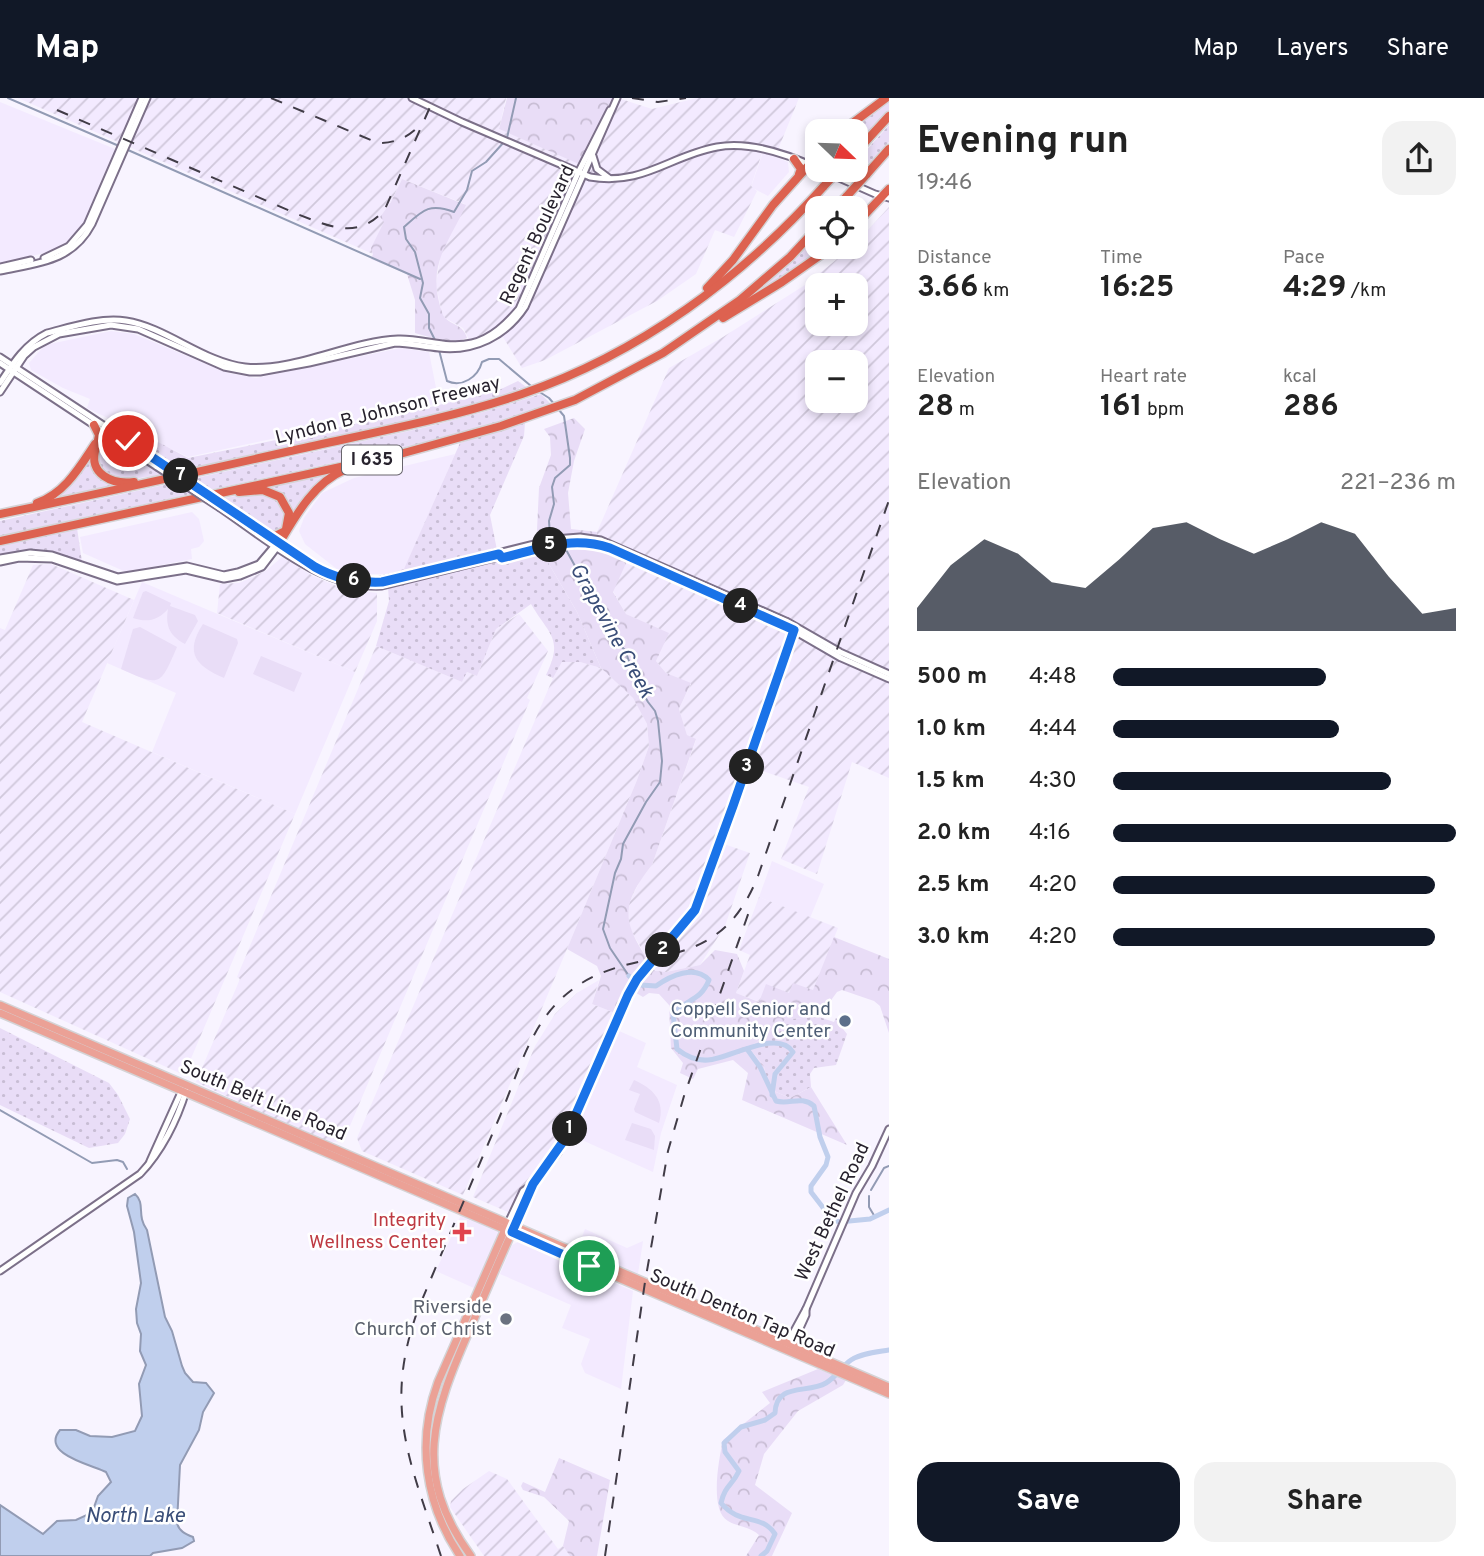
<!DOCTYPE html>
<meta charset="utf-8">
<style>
body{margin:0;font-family:Overpass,sans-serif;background:#f2f2f2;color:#222;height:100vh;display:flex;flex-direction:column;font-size:26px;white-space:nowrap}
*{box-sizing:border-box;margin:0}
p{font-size:23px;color:#767676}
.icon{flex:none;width:38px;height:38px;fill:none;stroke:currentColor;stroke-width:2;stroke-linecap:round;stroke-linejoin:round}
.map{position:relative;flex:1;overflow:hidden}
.sheet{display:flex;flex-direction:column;background:#fff;width:595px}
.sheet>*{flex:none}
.needle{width:46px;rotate:113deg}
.fabs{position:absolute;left:805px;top:21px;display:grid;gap:14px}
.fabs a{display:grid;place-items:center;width:63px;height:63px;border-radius:14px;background:#fff;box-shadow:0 4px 10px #0003;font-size:35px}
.pin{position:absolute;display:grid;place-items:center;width:60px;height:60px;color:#fff;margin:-30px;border:4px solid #fff;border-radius:50%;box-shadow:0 2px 7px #0007}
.km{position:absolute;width:35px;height:35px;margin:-18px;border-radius:50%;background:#222;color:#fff;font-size:19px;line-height:35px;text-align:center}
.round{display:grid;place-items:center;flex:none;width:74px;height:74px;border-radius:21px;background:#f2f2f2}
.overview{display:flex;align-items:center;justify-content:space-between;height:119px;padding:0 28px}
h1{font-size:38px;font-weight:700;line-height:52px}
.stats{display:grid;grid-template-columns:repeat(3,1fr);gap:10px;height:119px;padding:7px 28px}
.stats div{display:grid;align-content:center}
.stats b{font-size:30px;font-weight:700}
.stats small{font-size:19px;font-weight:400}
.stats p{font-size:19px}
.chart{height:196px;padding:14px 28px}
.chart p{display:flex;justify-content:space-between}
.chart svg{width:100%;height:126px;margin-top:7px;fill:#111827;opacity:.7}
.action{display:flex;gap:14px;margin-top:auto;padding:14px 28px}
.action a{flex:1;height:80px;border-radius:21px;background:#111827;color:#fff;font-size:28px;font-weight:700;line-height:80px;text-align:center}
.action a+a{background:#f2f2f2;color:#222}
ul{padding:0 28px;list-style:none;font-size:23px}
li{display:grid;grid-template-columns:112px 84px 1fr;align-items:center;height:52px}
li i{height:18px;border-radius:9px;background:#111827}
header{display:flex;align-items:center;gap:42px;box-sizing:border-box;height:98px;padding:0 35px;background:#111827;color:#fff}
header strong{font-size:33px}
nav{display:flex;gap:38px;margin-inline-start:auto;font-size:24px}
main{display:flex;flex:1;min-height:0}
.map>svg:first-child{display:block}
.built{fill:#f3eaff}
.industrial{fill:url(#industrial-furrows);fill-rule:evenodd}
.grass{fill:url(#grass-dots)}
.forest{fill:url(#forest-crowns)}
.pitch{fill:#e9ddf7}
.water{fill:#c0cfed;stroke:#929bb4;stroke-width:2}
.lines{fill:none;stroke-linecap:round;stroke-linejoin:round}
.stream{stroke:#929bb4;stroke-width:2}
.river{stroke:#c0cfed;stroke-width:5}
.secondary-casing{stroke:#7c7089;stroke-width:9}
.primary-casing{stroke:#d4d3d5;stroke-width:10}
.highway-casing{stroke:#d4d3d5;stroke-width:11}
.secondary{stroke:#fff;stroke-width:5}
.primary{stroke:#eba196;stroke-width:7}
.highway{stroke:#dd6250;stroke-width:8}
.rail{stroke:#413c47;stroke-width:2;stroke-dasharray:12 12;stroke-linecap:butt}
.secondary-bridge-casing{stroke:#7c7089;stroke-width:9;stroke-linecap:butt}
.highway-bridge-casing{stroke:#d4d3d5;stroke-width:11;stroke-linecap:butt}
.secondary-bridge{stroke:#fff;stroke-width:5}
.highway-bridge{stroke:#dd6250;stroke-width:8}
.route-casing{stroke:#fff;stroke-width:14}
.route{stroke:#1a73e8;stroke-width:9}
.service-dot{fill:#5c6f8a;stroke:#fff;stroke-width:2.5}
.health-dot{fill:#e0444e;stroke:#fff;stroke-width:2.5}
.worship-dot{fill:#6b7280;stroke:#fff;stroke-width:2.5}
.labels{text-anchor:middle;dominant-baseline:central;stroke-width:5;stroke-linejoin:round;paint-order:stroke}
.shield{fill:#fff;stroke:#68656d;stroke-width:2}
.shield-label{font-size:18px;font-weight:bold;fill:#28232e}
.street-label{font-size:19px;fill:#28232e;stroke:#fff}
.service-label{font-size:19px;fill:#4e5e75;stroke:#fff;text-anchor:end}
.health-label{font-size:19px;fill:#be3a42;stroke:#fff;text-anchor:end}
.worship-label{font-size:19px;fill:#5b616d;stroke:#fff;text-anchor:end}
.water-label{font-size:21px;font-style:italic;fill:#3a4e78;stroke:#fff}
</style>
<header>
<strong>Map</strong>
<nav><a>Map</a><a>Layers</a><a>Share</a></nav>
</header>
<main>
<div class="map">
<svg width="889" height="1458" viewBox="0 0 889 1458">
<defs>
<pattern id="industrial-furrows" width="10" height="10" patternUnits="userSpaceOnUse" patternTransform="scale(1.75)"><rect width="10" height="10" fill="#f3eaff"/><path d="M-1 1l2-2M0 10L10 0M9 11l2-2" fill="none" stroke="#d0c8db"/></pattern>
<pattern id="grass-dots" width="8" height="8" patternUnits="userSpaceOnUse" patternTransform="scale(1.75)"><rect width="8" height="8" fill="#e9ddf7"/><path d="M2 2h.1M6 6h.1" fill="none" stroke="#c8bdd4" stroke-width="1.8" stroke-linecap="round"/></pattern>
<pattern id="forest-crowns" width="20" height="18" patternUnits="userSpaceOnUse" patternTransform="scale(1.75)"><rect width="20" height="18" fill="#e9ddf7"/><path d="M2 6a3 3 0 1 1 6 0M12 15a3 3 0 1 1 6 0" fill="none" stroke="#c8bdd4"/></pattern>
</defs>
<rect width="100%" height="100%" fill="#f8f4ff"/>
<!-- built -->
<g class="built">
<path d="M0,4L115,51L81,130L70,143L54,153L0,165Z"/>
<path d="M763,54L788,64L789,74L768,98L751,89Z"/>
<path d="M111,233L134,236L228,275L256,280L401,250L429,254L439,305L188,359L87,310L90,301L63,290L31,272L29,265L45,247Z"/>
<path d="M455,356L404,472L387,476H358L337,471L305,446L299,433L304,420L322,395L354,380Z"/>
<path d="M192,414L199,421L204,443L199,449L191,451L192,461L126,474L83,455L80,439Z"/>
<path d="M142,484L355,574L295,716L152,654L176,595L107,565Z"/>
<path d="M772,763L824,786L810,820L759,799Z"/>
<path d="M617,932L646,945L637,969L677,987L661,1035L653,1074L573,1038Z"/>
<path d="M462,1115L500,1132V1136L478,1188L474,1190L436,1173Z"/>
<path d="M585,1131L627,1150L643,1143L638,1176L577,1152Z"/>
<path d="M520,1143L633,1193L621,1291L585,1275L581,1266L590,1241L562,1230L571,1207L500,1176L512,1147Z"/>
</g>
<!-- industrial -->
<g class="industrial">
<path d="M18,0H506L499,31L603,75L597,66L598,52L621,1L652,11L697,0H799L775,59L762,55L751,88L757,93L734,139L715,132L696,176L657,203L545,262L522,270L503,239L474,251L463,230L445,220L442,215L436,187L441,154L465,106L402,81L391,104L380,119L385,124L372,150L373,156Z"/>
<path d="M889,109V680L852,664L817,776L781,761L809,689L751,669L724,746L750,755L725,828L700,867L666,874H655L629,829L627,809L641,781L652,767L696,642L687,637L679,611L691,586L666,575L656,563L668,535L626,516L613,493L594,447L597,434L669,270L723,239L805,187L852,149H856V145ZM817,187H856V226H817ZM817,264H856V303H817Z"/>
<path d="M282,459L313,478L341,490L377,495V523L355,574L217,515L220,486L239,485L253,479L267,472Z"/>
<path d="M51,466L134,502L82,624L295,716L184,977L0,894V530L5,532L33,467Z"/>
<path d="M519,516L548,553L527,600L530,602L344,1042L328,1045L196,984L240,881L237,879L376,548L462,584L467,574L477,578L496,531Z"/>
<path d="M562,564H580L601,570L633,600L647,626L649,648L637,682L567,851L463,1097L362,1053L357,1040L553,580Z"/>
<path d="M759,799L838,830L813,893L789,895L760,904L736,895L750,857L739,852Z"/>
<path d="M599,882L592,906L615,915L561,1045L521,1090L508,1114L473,1099L535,948L555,916L577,895Z"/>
<path d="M489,1373L507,1381L558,1451L563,1448L570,1458H484L450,1409L451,1403L463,1391Z"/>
</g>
<!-- grass -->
<g class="grass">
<path d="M889,0V13L856,48V33H844Z"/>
<path d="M889,27V44L852,82L843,78L849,72H856V64Z"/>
<path d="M817,134V149H827L747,202Z"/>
<path d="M518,283L529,291L524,293L519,290L520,295L462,313L189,373L119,383C98,377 94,361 104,343L110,342L160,372L165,365L107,325L117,322L188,360L389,319L497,293Z"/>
<path d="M541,296L552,307L502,325L433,343L0,438V423L427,329L487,313Z"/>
<path d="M525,324L524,338L490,417L499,462L544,452L549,466L577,514L601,570L580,564H562L553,580L546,577C564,540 549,537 531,506L496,531L477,578L467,574L462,584L376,548L389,503L387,476L404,471L460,345Z"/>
<path d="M94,349L97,373L123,386L40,406L56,398Z"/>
<path d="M343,370L332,376L287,431L285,402L252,391Z"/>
<path d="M260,393L274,396L285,411L284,427L276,435L220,401Z"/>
<path d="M77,430L82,464L44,453L0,458V446Z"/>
<path d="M819,919L834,924L836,920L843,926L845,925L843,931L847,936L836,967L814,970L810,976L811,989L790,1000L776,994L766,979L764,968L749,950L786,921Z"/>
<path d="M0,930L109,985L118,997L130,1021L125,1036L118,1045L89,1050L0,1007Z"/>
</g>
<!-- forest -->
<g class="forest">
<path d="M507,0H616L615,5L594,34L579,66L499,31Z"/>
<path d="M402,81L466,107C448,147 426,166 442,214C446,228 462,223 467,240C452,247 430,239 415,235V202L407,176L371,161L373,156L371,150L384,124L380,119L391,104Z"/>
<path d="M574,320L585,331L574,363L568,395L571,431L597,434L595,447L627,463L613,494L626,516L669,535L656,563L666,575L691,585L679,611L687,637L696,641L652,767C615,813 626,828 655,873L666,874L700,867L715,852L737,856L744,873L736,895L759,904L766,886L789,895L793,885L813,892L834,839L889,861V935L880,908L874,903L842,892L837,894L819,919L786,921L749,950L764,968L766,979L776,994L790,1000L811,989L847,1047L742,1002L748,975L733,962L698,971L693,981L680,975L683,965L671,950L669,907L659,896L649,895L643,899L626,889L615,915L592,906L601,878L597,868L567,851L637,682L649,648L647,626L633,600L601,570L577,514L549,466L537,432L539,390L551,357L550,339L544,331Z"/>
<path d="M818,1271L846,1282L843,1287L798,1313L764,1356L755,1387L792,1415L772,1458H746L759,1437C749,1428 738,1429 728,1423C709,1412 719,1361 723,1342L770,1305L762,1294Z"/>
<path d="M559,1360L610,1382L597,1458H570L563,1448L569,1423L544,1399L523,1392L521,1388L523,1384L545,1394Z"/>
</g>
<!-- pitch -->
<g class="pitch">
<path d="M146,493L171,505L170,508L195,517L198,523L185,546C170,538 165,528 168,511C158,522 148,525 133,520L143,494Z"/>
<path d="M203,526L237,541L238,545L224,580C196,568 184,555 203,526Z"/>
<path d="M140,529L177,549C160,588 161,589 121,571L133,531Z"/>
<path d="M261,558L302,575L294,594L253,576Z"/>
<path d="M634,982C652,990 666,1002 659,1025L635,1014L634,1011L640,996L629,992Z"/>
<path d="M632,1025L651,1031L655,1038L654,1052L625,1042Z"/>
</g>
<!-- water -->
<path class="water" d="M135,1096C146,1106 136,1117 147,1132L165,1219L172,1233L182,1268L185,1275L193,1284L206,1285L214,1295L203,1314L199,1332L180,1367L177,1425C179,1433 185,1436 193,1439L194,1443L182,1450L153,1455L150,1458H0V1407L43,1436L57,1423L76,1422L87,1417L94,1409L98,1398L111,1384L106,1374C92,1367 40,1356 60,1332H76L90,1338L112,1339L135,1333L142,1318L139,1286L146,1267L140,1253L141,1236L137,1225L136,1211L141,1185L134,1134L127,1108L128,1100Z"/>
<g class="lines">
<!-- stream -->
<g class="stream">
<path d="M8,0L119,48"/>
<path d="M507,40L516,0"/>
<path d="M128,52L420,181"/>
<path d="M436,244L429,230V216L420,200L423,185L415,154L406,141L404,129C422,113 429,104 454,114L467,92L472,73L486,64L504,44"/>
<path d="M439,252L447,283C462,290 478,279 482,264L489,261H499L531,288"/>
<path d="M538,293L549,300L555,307"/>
<path d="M550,439L549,423L554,406L552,389L555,380L570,367V360L564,318L559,312"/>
<path d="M564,448L581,479L582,489L587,492L593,504L611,526L612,540L625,552L636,583L648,604L655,613L658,623L662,663L660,684L646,704L623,746L621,761L615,775L603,831L610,850L629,878"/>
<path d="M0,1012L92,1065L117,1062L123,1064L127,1071"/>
<path d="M871,1092L884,1070L889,1068"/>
<path d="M869,1098V1109L875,1119"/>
</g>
<!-- river -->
<g class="river">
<path d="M629,878L641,887L656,888C670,878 695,866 709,882C700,904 687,900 673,916L677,951C687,959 696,963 708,962C729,961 778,930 793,954L775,976L772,997"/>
<path d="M747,951L760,969L776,1003C790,1007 801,997 814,1008L820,1039L828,1059L826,1067L811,1088V1094L831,1120L839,1124L870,1121L889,1112"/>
<path d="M761,1458L767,1453L775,1436C761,1415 740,1428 721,1405C725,1387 732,1388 739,1373L725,1354L724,1345L741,1329L765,1322L775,1315C776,1284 807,1296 826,1285C836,1279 842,1268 851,1262C862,1255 877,1254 889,1252"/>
</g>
<!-- secondary casing -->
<g class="secondary-casing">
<g id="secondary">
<path d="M412,0L462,24L590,79C643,88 669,58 717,49C750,43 787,56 817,70"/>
<path d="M593,58L597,71L609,80"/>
<path d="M821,72L875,96L889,100"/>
<path d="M44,160L69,148L87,127L142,0"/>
<path d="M0,169L31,162"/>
<path d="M0,173C38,165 72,164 92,126L147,0"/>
<path d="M0,259L164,367"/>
<path d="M0,265L157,369"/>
<path d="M0,285C13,265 25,246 47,235C71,229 100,219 126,223C166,229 203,264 245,269C294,274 349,243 398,241C423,240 446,251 472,245C492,240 506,226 519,211L578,75L610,12"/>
<path d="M0,294L24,258L34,249L59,236L111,227L138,231L224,269L250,274H260L309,265L395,245C410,245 424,249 439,250C474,254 506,238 525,209L617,0"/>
<path d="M226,408L270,438"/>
<path d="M220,410C269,443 321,491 382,488L554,445L588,444L610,450L784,527L841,560L889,581"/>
<path d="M278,443L328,476L350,482L372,484L442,469L554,441L580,439L601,442L786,523L840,554L889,576"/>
<path d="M0,460L30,455L52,457L118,479L187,468L224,477L238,474L259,466L276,446"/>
<path d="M0,464L19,460L52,461L117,483L186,472L224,481L240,478L262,469L278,448"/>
<path d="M150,1063L182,992"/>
<path d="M508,1125L523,1093L533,1086"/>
<path d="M515,1128L533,1086L558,1055L565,1041L629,896L642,875L687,824L700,799L795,531"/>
<path d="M0,1173L140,1076C161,1054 177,1023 186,993"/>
<path d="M787,1246L806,1211L856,1095L872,1068L889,1031"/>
<path d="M791,1250L806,1217V1211"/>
</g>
</g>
<!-- primary casing -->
<g class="primary-casing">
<g id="primary">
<path d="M0,907L889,1289"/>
<path d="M0,915L889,1296"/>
<path d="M460,1458C425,1406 416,1344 438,1284L506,1129"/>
<path d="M471,1458C411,1376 433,1315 470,1231C484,1198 498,1165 513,1132"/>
</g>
</g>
<!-- highway casing -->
<g class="highway-casing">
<g id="highway">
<path d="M842,33L886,0"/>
<path d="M856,54L889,18"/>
<path d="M794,61L801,71L799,76"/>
<path d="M866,77L889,51"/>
<path d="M835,110L847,98"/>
<path d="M856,126L889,91"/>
<path d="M707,190L733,162L773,107L817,58"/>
<path d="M723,220L782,184L832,149"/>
<path d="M94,327L99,337L98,342"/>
<path d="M109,330C104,336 99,343 96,350C87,376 113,387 134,384"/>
<path d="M100,343L110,340L116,341"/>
<path d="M239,394L263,392L280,399L289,415L286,431"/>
<path d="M37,405C65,395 79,370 95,346"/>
<path d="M0,416C99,396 197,374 295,352C371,335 448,321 522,296C639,256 743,179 824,88"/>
<path d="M269,437L275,438L283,434"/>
<path d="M0,443L400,356L501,328L575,302L663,255L740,202L790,159L817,130"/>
<path d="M280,444C296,417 314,385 344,372"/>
</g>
</g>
<!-- secondary -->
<use href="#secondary" class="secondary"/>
<!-- primary -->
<use href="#primary" class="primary"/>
<!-- highway -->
<use href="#highway" class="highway"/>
<!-- rail -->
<g class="rail">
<path d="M271,0L378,45C396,45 409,39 421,26"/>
<path d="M632,0L658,4L686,0"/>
<path d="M57,12L297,116C329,128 358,143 385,111L434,0"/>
<path d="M441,1458C410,1364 382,1308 419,1209C446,1145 473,1081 500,1018C516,980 528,935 557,905C625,835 713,891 758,778L889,402"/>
<path d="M605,1458L645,1184L668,1053L684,998L751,808"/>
</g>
<!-- secondary-bridge casing -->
<g class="secondary-bridge-casing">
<g id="secondary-bridge">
<path d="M164,367L226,408"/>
<path d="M157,369L220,410"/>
</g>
</g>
<!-- highway-bridge casing -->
<g class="highway-bridge-casing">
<g id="highway-bridge">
<path d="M824,88L839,72"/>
<path d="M847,98L866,77"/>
</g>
</g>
<!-- secondary-bridge -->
<use href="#secondary-bridge" class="secondary-bridge"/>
<!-- highway-bridge -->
<use href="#highway-bridge" class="highway-bridge"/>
</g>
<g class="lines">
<!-- route casing -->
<g class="route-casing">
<path id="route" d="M128,343L315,469C336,481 358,485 382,484L499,456L502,460C539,451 571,437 610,450L794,532L733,708L695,812L637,881L628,897L565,1041L533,1086L512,1134L589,1168"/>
</g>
<!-- route -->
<use href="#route" class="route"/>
</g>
<!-- markers -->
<circle class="service-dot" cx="845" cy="923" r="7"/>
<path class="health-dot" d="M458.5 1123.5h7v7h7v7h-7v7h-7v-7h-7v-7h7z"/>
<circle class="worship-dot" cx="506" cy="1221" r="7"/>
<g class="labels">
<!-- shield labels -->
<rect class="shield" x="342" y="347.5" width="60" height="29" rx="5"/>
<g class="shield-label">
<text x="372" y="362">I 635</text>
</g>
<!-- street labels -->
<g class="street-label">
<text transform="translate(538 137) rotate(-65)">Regent Boulevard</text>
<text transform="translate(388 313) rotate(-14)">Lyndon B Johnson Freeway</text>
<text transform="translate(263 1003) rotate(23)">South Belt Line Road</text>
<text transform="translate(833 1114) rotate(-65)">West Bethel Road</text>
<text transform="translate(742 1216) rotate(23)">South Denton Tap Road</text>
</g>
<!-- service labels -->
<g class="service-label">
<text x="831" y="912">Coppell Senior and<tspan x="831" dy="22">Community Center</tspan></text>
</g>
<!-- health labels -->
<g class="health-label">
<text x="446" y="1123">Integrity<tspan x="446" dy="22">Wellness Center</tspan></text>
</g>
<!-- worship labels -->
<g class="worship-label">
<text x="492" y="1210">Riverside<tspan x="492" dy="22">Church of Christ</tspan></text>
</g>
<!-- water labels -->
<g class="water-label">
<text transform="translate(611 533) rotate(61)">Grapevine Creek</text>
<text x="135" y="1418">North Lake</text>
</g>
</g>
</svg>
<div class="fabs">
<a><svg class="needle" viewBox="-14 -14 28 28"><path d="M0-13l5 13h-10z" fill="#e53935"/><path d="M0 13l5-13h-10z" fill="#767676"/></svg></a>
<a><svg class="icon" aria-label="locate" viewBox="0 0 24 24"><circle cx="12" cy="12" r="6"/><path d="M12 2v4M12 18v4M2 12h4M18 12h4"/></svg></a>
<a>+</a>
<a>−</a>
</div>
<div class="pin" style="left:589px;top:1168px;background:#1e9e55"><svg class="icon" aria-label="arrive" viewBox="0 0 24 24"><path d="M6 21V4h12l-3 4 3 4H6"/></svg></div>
<div class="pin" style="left:128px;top:343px;background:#d93025"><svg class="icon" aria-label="check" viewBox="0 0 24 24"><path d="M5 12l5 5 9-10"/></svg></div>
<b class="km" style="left:570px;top:1031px">1</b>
<b class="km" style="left:663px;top:852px">2</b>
<b class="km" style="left:747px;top:669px">3</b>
<b class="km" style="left:741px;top:508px">4</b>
<b class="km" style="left:550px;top:447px">5</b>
<b class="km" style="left:354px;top:483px">6</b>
<b class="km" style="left:181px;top:378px">7</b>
</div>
<section class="sheet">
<div class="overview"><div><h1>Evening run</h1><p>19:46</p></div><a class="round"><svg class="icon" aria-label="share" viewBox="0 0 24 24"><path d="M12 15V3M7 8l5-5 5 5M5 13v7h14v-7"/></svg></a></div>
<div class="stats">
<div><p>Distance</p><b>3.66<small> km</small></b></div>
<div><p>Time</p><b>16:25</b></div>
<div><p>Pace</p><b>4:29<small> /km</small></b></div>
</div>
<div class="stats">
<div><p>Elevation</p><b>28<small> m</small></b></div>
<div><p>Heart rate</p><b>161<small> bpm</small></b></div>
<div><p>kcal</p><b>286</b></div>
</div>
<div class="chart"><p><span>Elevation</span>221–236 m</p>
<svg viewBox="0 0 160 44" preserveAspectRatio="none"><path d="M0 44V36L10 21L20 12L30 17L40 27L50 29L60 19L70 8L80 6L90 12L100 17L110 12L120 6L130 10L140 25L150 38L160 36V44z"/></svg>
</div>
<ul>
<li><b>500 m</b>4:48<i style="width:62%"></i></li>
<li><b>1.0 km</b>4:44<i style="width:66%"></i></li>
<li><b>1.5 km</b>4:30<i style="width:81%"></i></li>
<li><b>2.0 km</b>4:16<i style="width:100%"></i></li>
<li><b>2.5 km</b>4:20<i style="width:94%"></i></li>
<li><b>3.0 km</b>4:20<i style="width:94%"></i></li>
</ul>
<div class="action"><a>Save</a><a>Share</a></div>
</section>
</main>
